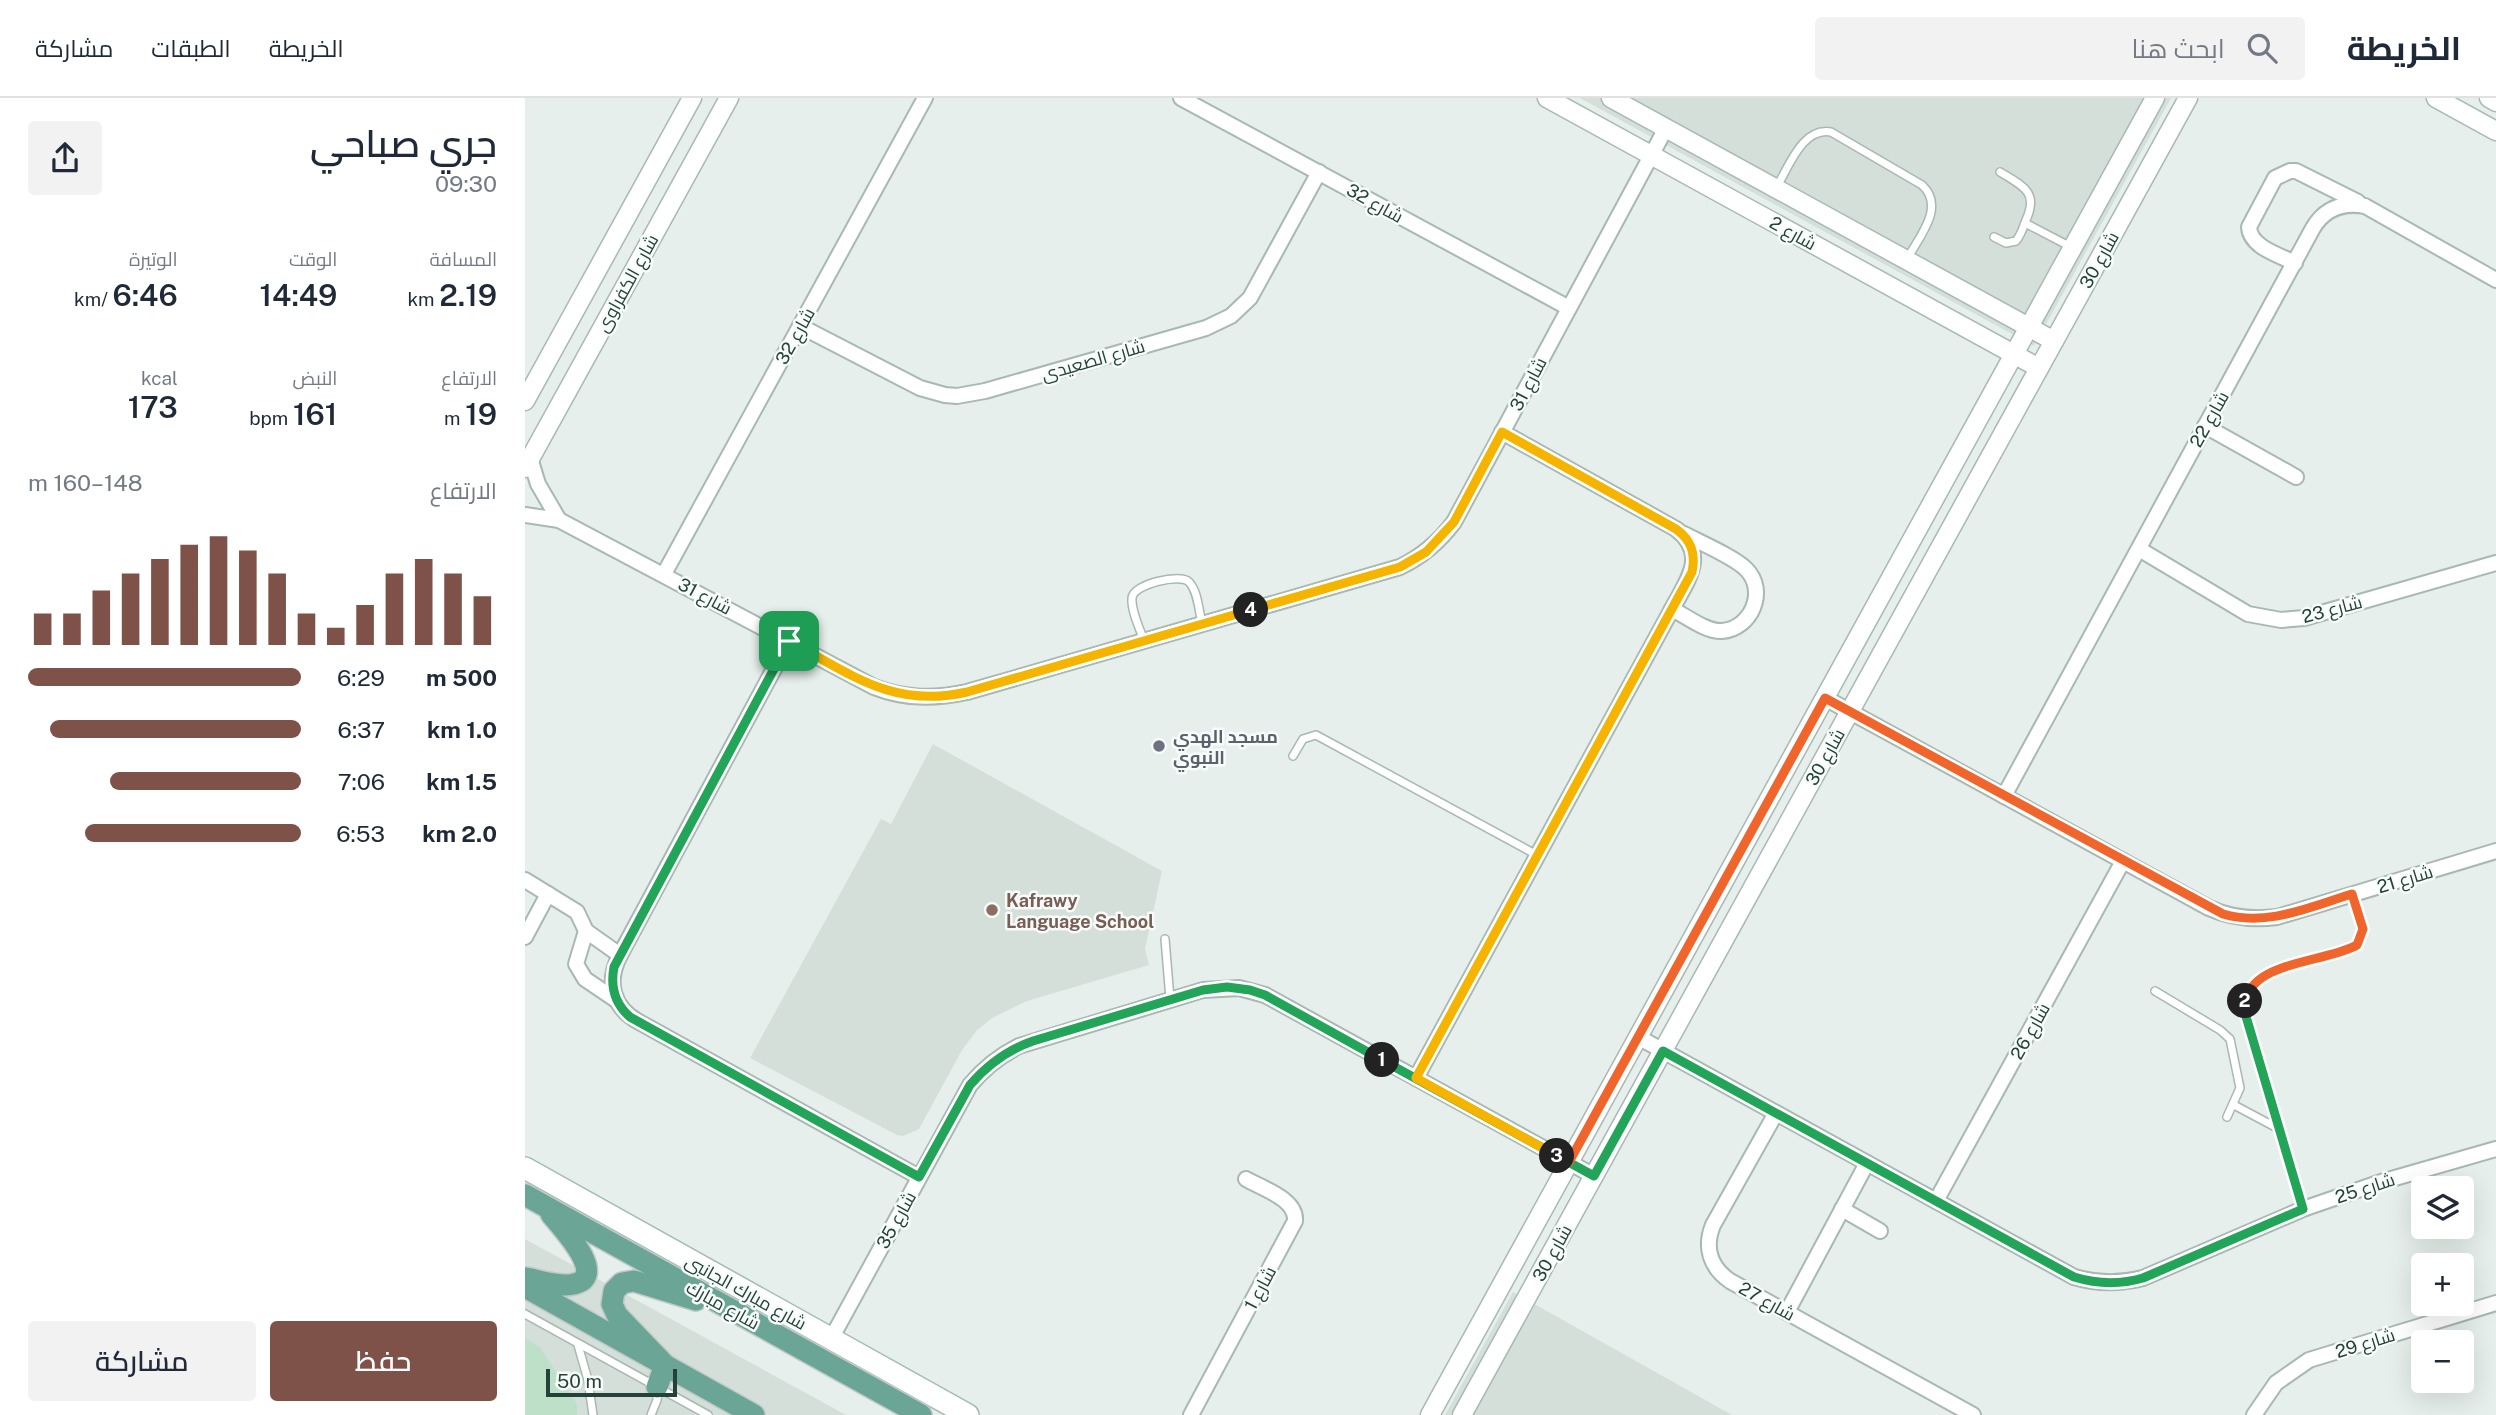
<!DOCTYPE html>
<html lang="ar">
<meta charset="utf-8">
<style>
body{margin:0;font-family:"Public Sans",Cairo,sans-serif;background:#f2f2f3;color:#1f2937;direction:rtl;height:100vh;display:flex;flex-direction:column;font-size:26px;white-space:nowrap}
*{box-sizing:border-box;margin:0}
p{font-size:23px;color:#747a83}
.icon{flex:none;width:38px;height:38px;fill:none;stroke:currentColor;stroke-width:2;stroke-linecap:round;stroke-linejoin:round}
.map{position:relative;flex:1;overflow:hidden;direction:ltr}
.sheet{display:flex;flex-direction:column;background:#fff;width:525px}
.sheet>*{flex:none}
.buttons{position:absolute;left:1886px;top:1078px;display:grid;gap:14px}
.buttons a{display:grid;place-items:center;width:63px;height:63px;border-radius:7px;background:#fff;box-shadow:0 7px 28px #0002;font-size:35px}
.scale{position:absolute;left:21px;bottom:18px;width:131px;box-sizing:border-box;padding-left:7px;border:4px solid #24423a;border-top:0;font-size:19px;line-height:24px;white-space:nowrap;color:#24423a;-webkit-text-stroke:5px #f7fbf9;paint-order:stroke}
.pin{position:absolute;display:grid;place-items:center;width:60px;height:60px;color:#fff;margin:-30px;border-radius:14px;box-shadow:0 4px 10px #0006}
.km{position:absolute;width:35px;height:35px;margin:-18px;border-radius:50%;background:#222;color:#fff;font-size:19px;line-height:35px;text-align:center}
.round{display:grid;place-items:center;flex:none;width:74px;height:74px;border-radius:7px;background:#f2f2f3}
.headline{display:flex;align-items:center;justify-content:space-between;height:119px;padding:0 28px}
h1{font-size:38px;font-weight:600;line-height:52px}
.stats{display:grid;grid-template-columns:repeat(3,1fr);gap:10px;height:119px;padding:7px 28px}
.stats div{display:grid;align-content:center}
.stats b{font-size:30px;font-weight:600}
.stats small{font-size:19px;font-weight:400}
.stats p{font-size:19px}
.chart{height:196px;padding:14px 28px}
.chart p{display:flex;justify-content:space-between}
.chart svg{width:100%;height:126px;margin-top:7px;stroke:#7f5249;stroke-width:6}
.primary-button{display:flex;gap:14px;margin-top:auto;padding:14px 28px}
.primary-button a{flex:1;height:80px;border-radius:7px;background:#7f5249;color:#fff;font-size:28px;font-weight:600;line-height:80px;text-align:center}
.primary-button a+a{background:#f2f2f3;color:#1f2937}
ul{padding:0 28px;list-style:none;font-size:23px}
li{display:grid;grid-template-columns:112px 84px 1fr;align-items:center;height:52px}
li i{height:18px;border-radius:9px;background:#7f5249}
header{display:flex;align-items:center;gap:42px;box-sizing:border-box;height:98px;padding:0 35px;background:#fff;border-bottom:2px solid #e0e1e3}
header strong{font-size:33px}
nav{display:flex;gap:38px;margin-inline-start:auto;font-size:24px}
.search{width:490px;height:63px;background:#f2f2f3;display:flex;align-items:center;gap:18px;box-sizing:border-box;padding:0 24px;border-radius:7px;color:#747a83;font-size:26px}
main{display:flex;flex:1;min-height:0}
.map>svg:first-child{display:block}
.built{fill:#d4dfda}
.green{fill:#bfe0c8}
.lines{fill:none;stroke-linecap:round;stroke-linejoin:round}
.service-casing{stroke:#a8b8b2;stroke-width:10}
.minor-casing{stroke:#a8b8b2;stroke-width:18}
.tertiary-casing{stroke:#a8b8b2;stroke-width:21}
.secondary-casing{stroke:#a4bbb3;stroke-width:24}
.primary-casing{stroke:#c2cac8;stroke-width:24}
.service{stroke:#fff;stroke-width:7}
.minor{stroke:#fff;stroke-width:14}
.tertiary{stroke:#fff;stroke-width:18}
.secondary{stroke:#fff;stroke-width:21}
.primary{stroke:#6aa596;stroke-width:21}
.split-1-casing{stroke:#fff;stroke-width:14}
.split-2-casing{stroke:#fff;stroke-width:14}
.split-3-casing{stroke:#fff;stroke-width:14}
.split-4-casing{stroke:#fff;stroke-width:14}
.split-5-casing{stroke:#fff;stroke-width:14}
.split-1{stroke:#22a559;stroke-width:9}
.split-2{stroke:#22a559;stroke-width:9}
.split-3{stroke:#f0652b;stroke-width:9}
.split-4{stroke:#f5b400;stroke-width:9}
.split-5{stroke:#f5b400;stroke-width:9}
.worship-dot{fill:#6b7280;stroke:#f7fbf9;stroke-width:2.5}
.education-dot{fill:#8d6e63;stroke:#f7fbf9;stroke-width:2.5}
.labels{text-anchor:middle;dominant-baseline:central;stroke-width:5;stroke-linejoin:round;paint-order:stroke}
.street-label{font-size:18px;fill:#24423a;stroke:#f7fbf9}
.worship-label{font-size:18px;font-weight:bold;fill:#5b616d;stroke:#f7fbf9;text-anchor:start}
.education-label{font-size:18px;font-weight:bold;fill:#785e54;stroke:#f7fbf9;text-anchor:start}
</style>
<header>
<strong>الخريطة</strong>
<div class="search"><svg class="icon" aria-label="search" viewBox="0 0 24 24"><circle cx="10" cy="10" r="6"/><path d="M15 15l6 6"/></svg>ابحث هنا</div>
<nav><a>الخريطة</a><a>الطبقات</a><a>مشاركة</a></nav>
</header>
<main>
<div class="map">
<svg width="1971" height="1317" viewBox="0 0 1971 1317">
<rect width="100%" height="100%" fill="#e6efeb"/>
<!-- built -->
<g class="built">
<path d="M1055,0H1646L1509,248Z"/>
<path d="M408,646L637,773L620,851L624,867L502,903L467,920L452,932L437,952L394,1031L378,1038L372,1037L225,960L356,721L366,726Z"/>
<path d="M0,1141L321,1317H0Z"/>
<path d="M988,1194L1207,1317H920Z"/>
</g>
<!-- green -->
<path class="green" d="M0,1240L15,1249L52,1306V1317H0Z"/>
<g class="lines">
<!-- service casing -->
<g class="service-casing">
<g id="service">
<path d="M1251,90C1264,69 1277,29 1306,34L1397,87C1421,109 1394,139 1382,161"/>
<path d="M1500,125L1546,149"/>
<path d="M1469,139L1481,145L1491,143C1496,137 1498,130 1501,122C1514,94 1498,88 1475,74"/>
<path d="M619,543C615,531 606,513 607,500C608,486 656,475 664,484C673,493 674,514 677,526"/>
<path d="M768,658L778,641L791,637L1012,757"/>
<path d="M640,841L645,901"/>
<path d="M1630,893L1695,932L1705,941L1715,990L1702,1019"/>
<path d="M1709,1007L1754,1031"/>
<path d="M1778,1111L1720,915C1715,861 1797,867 1831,847C1844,832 1832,813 1827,797"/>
<path d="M0,1216L183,1317"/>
<path d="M53,1247L63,1282L68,1317"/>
<path d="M126,1317L132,1302L133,1290"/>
</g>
</g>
<!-- minor casing -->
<g class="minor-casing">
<g id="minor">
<path d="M656,0L1044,210"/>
<path d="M1770,165C1754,157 1725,149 1724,129L1750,80L1765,73H1771L1833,104"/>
<path d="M275,228L395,290L420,297L432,298L460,293L681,230L706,218L725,200L794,74"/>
<path d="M1680,328L1771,379"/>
<path d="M5,360L13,386L34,422"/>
<path d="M0,417L34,422L349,589C380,601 409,601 442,594L875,469C898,458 914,444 929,424L1141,30"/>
<path d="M1614,451L1723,516L1756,522L1779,520L1971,465"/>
<path d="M139,476L400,0"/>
<path d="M1147,511C1161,518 1181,534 1197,533C1226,531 1243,493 1221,471C1209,459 1176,445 1159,436"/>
<path d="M264,543L95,857C81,884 87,909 114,924L394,1079"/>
<path d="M1300,600L1684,810C1706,820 1727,822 1752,819L1971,753"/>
<path d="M1479,698L1788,130C1800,110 1818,104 1840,108L1971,182"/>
<path d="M0,782L52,814L61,833L95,857"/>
<path d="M61,833L51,866L60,881L91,902"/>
<path d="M0,839L23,796"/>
<path d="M1113,939L1549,1179C1573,1186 1594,1186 1618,1180L1778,1111L1856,1084L1971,1051"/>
<path d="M891,980L1147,511C1162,483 1184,456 1151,431L977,334"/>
<path d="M1251,1015L1188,1127C1179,1149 1185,1169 1205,1183L1448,1317"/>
<path d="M1411,1103L1598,763"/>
<path d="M1317,1111L1355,1133"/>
<path d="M1262,1214L1342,1065"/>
<path d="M306,1241L445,987C459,970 474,958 494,948L678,892L714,890L740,897L1069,1078"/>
<path d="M666,1317L770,1123C772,1101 738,1091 721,1081"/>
<path d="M1729,1317L1751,1285L1784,1262L1971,1205"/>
</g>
</g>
<!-- tertiary casing -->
<g class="tertiary-casing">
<g id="tertiary">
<path d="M1022,0L1514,270"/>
<path d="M1086,0L1529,243"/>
<path d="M1911,0L1971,33"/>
<path d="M1964,0L1971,4"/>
<path d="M0,303L167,0"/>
<path d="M0,370L204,0"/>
<path d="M905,1317L1630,0"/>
<path d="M937,1317L1663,0"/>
</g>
</g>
<!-- secondary casing -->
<g class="secondary-casing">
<path id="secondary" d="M0,1070L443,1317"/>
</g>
<!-- primary casing -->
<g class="primary-casing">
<g id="primary">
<path d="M0,1097L396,1317"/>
<path d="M0,1180C14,1182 35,1190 49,1186C84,1178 36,1129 26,1116"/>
<path d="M0,1189L229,1317"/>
<path d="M132,1289L140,1267L92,1217L87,1206L89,1193L97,1185L109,1183L171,1202"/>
</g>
</g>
<!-- service -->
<use href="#service" class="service"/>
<!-- minor -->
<use href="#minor" class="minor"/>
<!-- tertiary -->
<use href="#tertiary" class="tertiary"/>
<!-- secondary -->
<use href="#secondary" class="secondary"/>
<!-- primary -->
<use href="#primary" class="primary"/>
</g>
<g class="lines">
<!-- split-1 casing -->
<g class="split-1-casing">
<path id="split-1" d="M264,543L89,869C85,890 90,906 105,919L394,1079L445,987C463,966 482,952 508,943L678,892L702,889L725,892L740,897L857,962"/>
</g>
<!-- split-2 casing -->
<g class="split-2-casing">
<path id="split-2" d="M857,962L1069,1078L1138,953L1549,1179C1572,1186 1594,1187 1618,1180L1778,1111L1720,915V903"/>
</g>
<!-- split-3 casing -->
<g class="split-3-casing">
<path id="split-3" d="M1032,1058L1044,1064L1300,600L1698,816C1742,829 1784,809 1827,796L1838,831L1832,847C1800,865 1730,862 1720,903"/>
</g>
<!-- split-4 casing -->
<g class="split-4-casing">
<path id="split-4" d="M726,512L875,469L901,454L929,424L977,334L1151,431C1166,442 1171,455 1167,474L891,980L1032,1058"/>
</g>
<!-- split-5 casing -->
<g class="split-5-casing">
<path id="split-5" d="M264,543C326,576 368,611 442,594L726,512"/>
</g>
<!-- split-1 -->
<use href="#split-1" class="split-1"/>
<!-- split-2 -->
<use href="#split-2" class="split-2"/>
<!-- split-3 -->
<use href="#split-3" class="split-3"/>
<!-- split-4 -->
<use href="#split-4" class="split-4"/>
<!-- split-5 -->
<use href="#split-5" class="split-5"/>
</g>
<!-- markers -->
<circle class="worship-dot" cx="634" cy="648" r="7"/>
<circle class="education-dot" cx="467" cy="812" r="7"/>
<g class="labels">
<!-- street labels -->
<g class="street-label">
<text transform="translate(850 105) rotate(29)">شارع 32</text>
<text transform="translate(1268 135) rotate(29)">شارع 2</text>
<text transform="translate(1574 162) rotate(-61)">شارع 30</text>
<text transform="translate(102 185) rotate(-61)">شارع الكفراوى</text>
<text transform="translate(270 238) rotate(-61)">شارع 32</text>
<text transform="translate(568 262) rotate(-16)">شارع الصعيدى</text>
<text transform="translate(1003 286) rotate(-62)">شارع 31</text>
<text transform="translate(1684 321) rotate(-61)">شارع 22</text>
<text transform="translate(180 498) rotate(28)">شارع 31</text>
<text transform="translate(1807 511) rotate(-15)">شارع 23</text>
<text transform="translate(1300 659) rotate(-61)">شارع 30</text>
<text transform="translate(1880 781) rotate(-17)">شارع 21</text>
<text transform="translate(1505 933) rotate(-61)">شارع 26</text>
<text transform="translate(1840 1090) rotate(-18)">شارع 25</text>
<text transform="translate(371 1122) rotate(-61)">شارع 35</text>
<text transform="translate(1027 1155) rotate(-61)">شارع 30</text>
<text transform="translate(735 1190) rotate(-62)">شارع 1</text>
<text transform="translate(221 1194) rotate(29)">شارع مبارك الجانبى</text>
<text transform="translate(1242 1203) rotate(29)">شارع 27</text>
<text transform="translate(198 1207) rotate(29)">شارع مبارك</text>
<text transform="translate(1840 1245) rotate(-17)">شارع 29</text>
</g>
<!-- worship labels -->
<g class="worship-label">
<text x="648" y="638">مسجد الهدي<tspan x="648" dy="21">النبوي</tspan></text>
</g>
<!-- education labels -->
<g class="education-label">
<text x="481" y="802">Kafrawy<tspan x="481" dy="21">Language School</tspan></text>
</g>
</g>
</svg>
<div class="buttons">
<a><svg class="icon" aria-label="layers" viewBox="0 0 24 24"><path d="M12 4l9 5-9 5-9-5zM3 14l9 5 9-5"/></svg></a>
<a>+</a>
<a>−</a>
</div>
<div class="scale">50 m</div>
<div class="pin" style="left:264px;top:543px;background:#1e9e55"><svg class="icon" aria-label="arrive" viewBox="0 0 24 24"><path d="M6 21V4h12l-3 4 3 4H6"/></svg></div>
<b class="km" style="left:857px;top:962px">1</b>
<b class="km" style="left:1720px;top:903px">2</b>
<b class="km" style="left:1032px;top:1058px">3</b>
<b class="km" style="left:726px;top:512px">4</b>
</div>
<section class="sheet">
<div class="headline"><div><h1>جري صباحي</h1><p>09:30</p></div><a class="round"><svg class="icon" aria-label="share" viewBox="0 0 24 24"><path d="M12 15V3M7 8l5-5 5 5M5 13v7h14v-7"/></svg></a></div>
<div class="stats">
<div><p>المسافة</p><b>2.19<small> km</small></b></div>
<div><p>الوقت</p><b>14:49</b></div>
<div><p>الوتيرة</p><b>6:46<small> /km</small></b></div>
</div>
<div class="stats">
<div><p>الارتفاع</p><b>19<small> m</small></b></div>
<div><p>النبض</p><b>161<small> bpm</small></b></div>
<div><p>kcal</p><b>173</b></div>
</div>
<div class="chart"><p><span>الارتفاع</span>148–160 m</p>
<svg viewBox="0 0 160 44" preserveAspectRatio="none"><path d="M5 44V33M15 44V33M25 44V25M35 44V19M45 44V14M55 44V9M65 44V6M75 44V11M85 44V19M95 44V33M105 44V38M115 44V30M125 44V19M135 44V14M145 44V19M155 44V27"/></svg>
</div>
<ul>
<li><b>500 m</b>6:29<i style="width:100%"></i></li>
<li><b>1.0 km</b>6:37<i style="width:92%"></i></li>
<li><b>1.5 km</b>7:06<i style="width:70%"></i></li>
<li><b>2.0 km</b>6:53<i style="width:79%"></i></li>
</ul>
<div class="primary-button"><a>حفظ</a><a>مشاركة</a></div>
</section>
</main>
